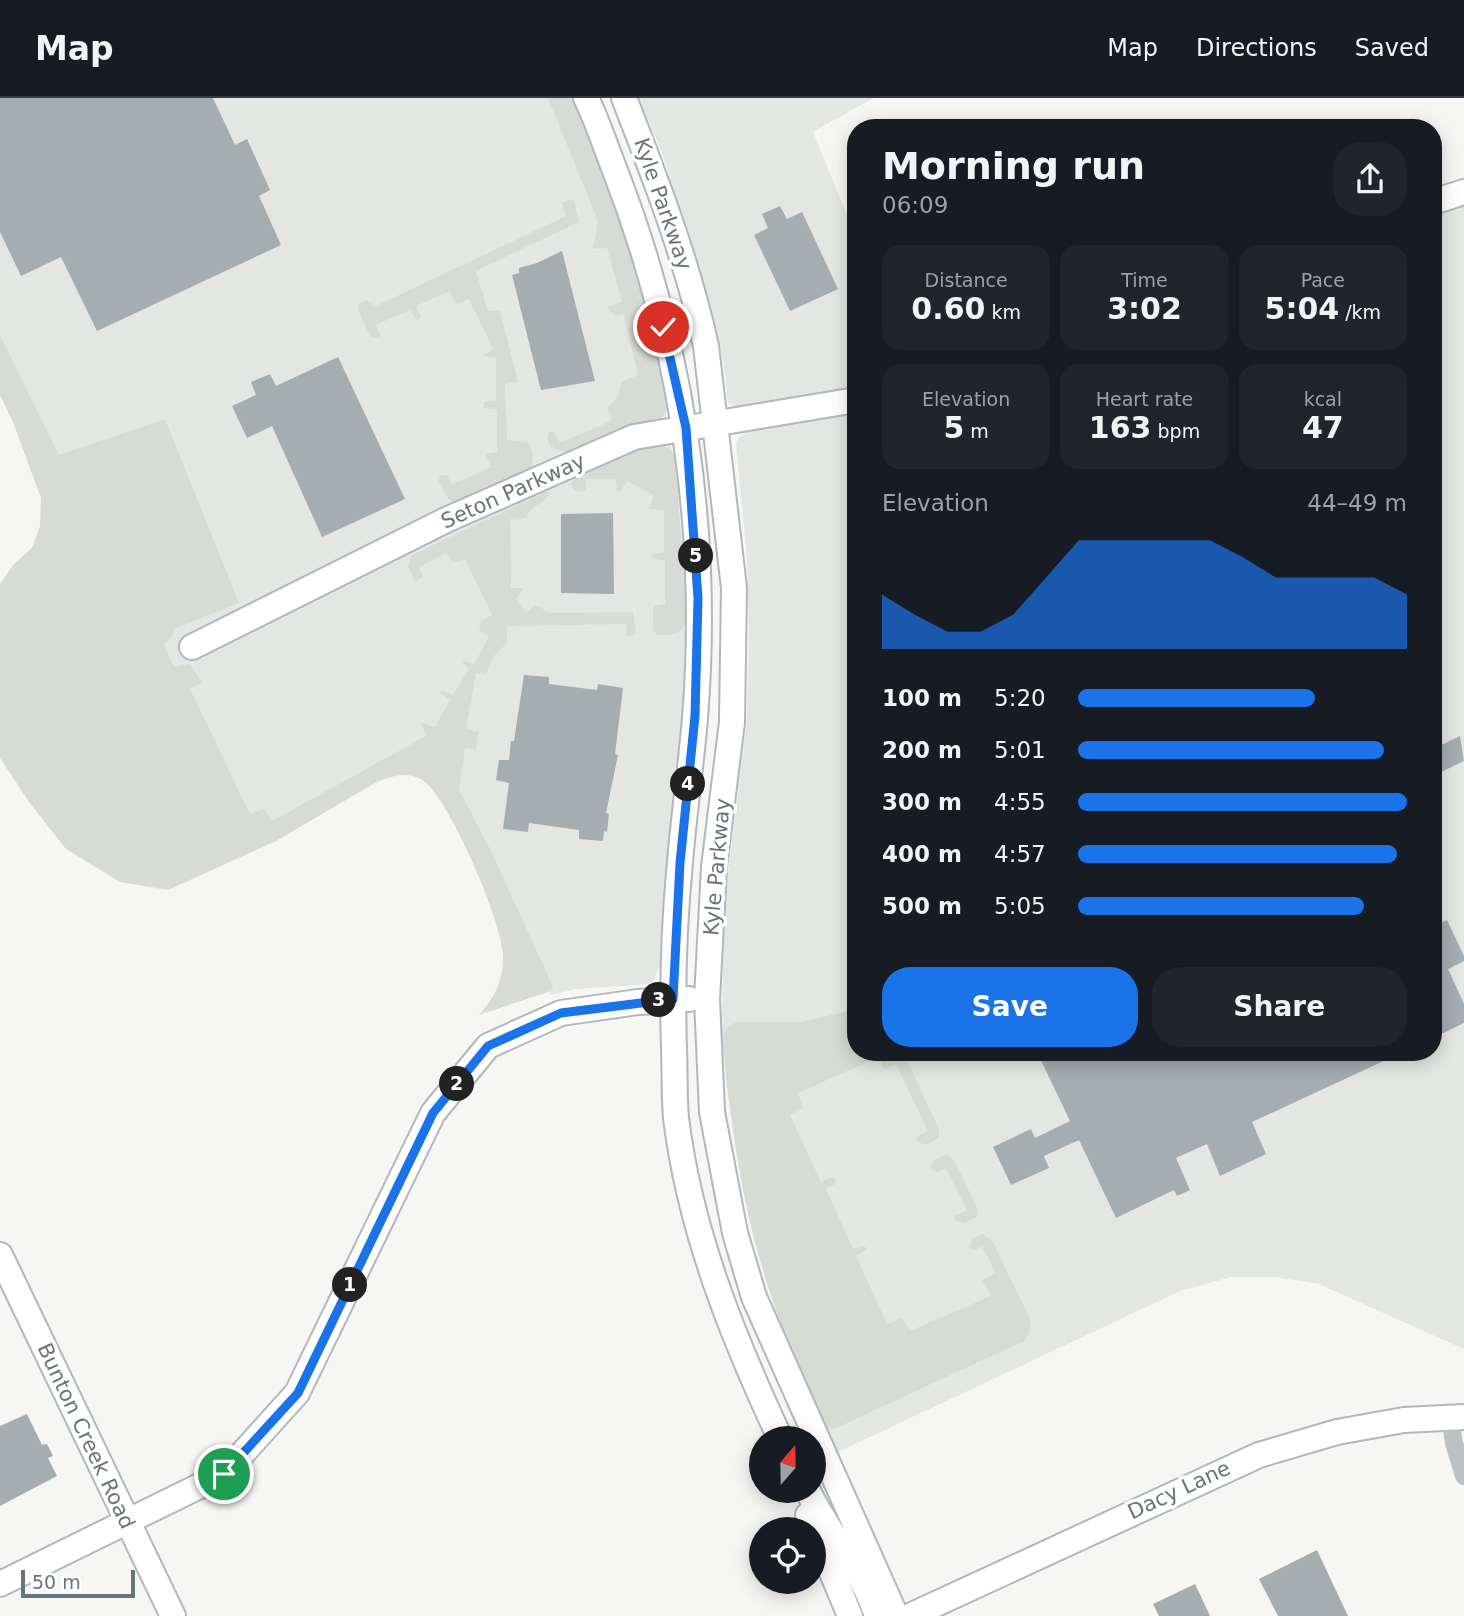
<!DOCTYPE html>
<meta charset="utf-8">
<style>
body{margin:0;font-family:"DejaVu Sans",sans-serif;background:#20242c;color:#f1f3f6;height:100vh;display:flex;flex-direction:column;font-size:26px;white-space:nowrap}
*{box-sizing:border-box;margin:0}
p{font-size:23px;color:#9ea1a6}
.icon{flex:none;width:38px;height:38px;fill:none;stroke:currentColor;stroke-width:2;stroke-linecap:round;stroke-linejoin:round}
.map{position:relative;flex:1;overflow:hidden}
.panel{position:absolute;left:847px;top:21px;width:595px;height:942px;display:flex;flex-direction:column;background:#171b24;border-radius:28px;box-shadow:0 4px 18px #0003}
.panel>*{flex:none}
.needle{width:46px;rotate:20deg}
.buttons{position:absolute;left:749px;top:1328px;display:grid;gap:14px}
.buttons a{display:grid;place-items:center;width:77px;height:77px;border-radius:50%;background:#171b24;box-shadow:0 4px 18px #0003;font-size:35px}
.scale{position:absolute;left:21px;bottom:18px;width:114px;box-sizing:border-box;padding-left:7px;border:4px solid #65757c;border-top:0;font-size:19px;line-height:24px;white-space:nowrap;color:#65757c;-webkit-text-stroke:5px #fff;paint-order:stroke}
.pin{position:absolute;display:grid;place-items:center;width:60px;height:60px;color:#fff;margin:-30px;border:4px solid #fff;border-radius:50%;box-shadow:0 2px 7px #0007}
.km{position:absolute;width:35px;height:35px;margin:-18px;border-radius:50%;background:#222;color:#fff;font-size:19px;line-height:35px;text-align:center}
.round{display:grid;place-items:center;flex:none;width:74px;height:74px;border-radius:28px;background:#20242c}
.overview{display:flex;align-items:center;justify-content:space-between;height:119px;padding:0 35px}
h1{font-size:38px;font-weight:800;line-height:52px}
.figures{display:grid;grid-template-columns:repeat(3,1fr);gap:10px;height:119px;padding:7px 35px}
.figures div{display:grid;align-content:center;border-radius:18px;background:#20242c;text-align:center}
.figures b{font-size:30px;font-weight:800}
.figures small{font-size:19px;font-weight:400}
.figures p{font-size:19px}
.chart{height:196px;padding:14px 35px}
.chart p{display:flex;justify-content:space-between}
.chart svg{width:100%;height:126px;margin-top:7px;fill:#1a73e8;opacity:.7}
.button{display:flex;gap:14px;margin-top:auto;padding:14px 35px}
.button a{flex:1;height:80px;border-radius:28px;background:#1a73e8;color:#fff;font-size:28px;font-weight:800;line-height:80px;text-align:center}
.button a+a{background:#20242c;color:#f1f3f6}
ul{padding:0 35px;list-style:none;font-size:23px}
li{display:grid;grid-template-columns:112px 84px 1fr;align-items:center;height:52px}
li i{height:18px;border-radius:9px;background:#1a73e8}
header{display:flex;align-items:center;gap:42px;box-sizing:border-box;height:98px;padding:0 35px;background:#171b24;border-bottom:2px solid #363941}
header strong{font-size:33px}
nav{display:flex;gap:38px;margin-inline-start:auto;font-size:24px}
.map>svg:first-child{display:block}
.built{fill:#e4e6e4}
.green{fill:#d7dbd3}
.building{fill:#a4adb0}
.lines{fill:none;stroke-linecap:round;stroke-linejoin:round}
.secondary-casing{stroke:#b1b7ba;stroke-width:28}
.street{stroke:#bcc1c3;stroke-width:18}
.secondary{stroke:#fff;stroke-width:24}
.route-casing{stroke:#fff;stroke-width:14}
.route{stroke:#1a73e8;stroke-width:9}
.labels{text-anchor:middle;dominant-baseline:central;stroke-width:7;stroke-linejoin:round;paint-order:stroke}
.street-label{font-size:21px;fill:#65757c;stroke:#fff}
</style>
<header>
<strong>Map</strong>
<nav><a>Map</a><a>Directions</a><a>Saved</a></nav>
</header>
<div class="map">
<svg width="1464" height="1518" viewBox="0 0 1464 1518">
<rect width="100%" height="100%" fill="#f6f6f4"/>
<!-- built -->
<g class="built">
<path d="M0,0H573L588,34L650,217L678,392L687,517L686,576L682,646L664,806L660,868L653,883L648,886L576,891L551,897L432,650L270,726L254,727L149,540L165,321L59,358L0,237Z"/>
<path d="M638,0H873L813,34L856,139V291L741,311L728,305L723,261L691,146L662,54Z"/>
<path d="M1464,104V1251L1319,1186L1275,1179H1231L1180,1193L836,1355L784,1234L764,1175L737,1056L726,984L722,937L724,808L747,621L749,530L747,461L736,345L740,338L754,332L856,316V954H1433V116Z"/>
</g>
<!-- green -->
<g class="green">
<path d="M548,0H573C603,70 634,144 650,218C657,249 662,281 667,313L659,323L627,329L568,355L551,350L547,339L549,334H554L560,345L611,323L610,320L612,318L607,310L618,299L621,284L638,277L624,216L615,218L607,209L622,204L607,150L593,151L598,123Z"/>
<path d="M571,101L574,103L579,124L476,173L488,213H500L518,284L505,286L507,342L527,344C534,352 535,362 530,372L453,404L447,399L438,383L441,377H447L452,387L491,369L485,356L497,354V312L483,310L485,303H496V260L482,258L493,251L469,201L456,206L450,193L416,208L421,219L417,222L410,212L376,227L381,238L377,241L370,239L358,211V206L366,202L376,208L566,118L562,105Z"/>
<path d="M0,237L59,357L165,321L239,505L176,530L174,535L164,547L174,569L190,566L202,585L190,591L250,716L264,711L272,723L426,638L421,625L435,629L450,602L440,595L441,592L453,597L469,571L461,562L474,566L489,539L479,532L481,523L492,517L465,461L453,465L446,455L419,469L423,479L415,484L408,468L412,457L545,394L550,395C545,405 532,407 525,420L510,421L511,490H523L516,502L526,515L535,507L551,515L633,514L636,535L633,538H627L626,526L507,528V545L494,558L486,576L476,575L466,631L479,634L476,651L465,650L459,692L490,751L550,882L553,890L551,893L479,917C495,899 503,883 503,859C504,828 448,696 421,681C405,673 390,678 375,685L276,743L168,792L120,784L66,751L29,704L0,660V486L13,467L32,450L40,428L41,400L13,324L0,297Z"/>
<path d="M662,347L671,352L675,358L687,519L682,532L671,537H657L653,532V508L665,506V463L651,460L652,456L664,455V412L649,411L654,397L627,383L620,394L617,393L616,381H586V391L582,394L574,392L571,385L574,379L630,354Z"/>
<path d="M856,911V954H903L939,1031V1040L926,1047L918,1044L917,1039L928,1033L896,966L884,972L879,959L798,995L803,1010L790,1017L821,1084L832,1079L836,1082L835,1086L826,1091L853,1151L864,1148L867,1151L856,1158L887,1226L902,1220L910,1233L991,1198L982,1182L996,1175L982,1148L974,1153L969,1150L972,1140L983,1136L993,1144L1030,1221V1235L1024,1243L834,1331L827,1329L824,1324C802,1276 779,1227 764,1176C741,1100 729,1019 723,940L726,931L736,924H802Z"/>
<path d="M947,1056L955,1064L978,1112L977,1119L964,1125L955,1122V1118L967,1112L946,1071L936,1074L930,1070L934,1062Z"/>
</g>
<!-- building -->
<g class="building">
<path d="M0,0H213L235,47L247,41L257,63L270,92L259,98L281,147L97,233L61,159L21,178L0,134Z"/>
<path d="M780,108L787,121L802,114L838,191L790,213L754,137L768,130L762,116Z"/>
<path d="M562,153L595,283L541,292L512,177L519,175V170L537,165Z"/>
<path d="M338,259L405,401L322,439L272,328L247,340L232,308L256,297L251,284L270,276L276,288Z"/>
<path d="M613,415L614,496L561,495V416Z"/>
<path d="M524,577L549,579V586L597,592L598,586L623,590L615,656L618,657L606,715L609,716L607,734L604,733L603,743L579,741V732L529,725L528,734L503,731L509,685L496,682L499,662H509L511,643H514Z"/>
<path d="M1460,638L1464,663L1441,674L1433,659V651Z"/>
<path d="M1447,822L1464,858V863L1448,871L1464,906V925L1433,940V828Z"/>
<path d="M1037,954H1403L1252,1024L1266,1056L1220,1078L1207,1046L1176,1060L1190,1092L1177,1098L1174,1092L1116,1120L1079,1042L1044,1058L1049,1070L1011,1087L993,1049L1031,1031L1035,1040L1070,1023Z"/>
<path d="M27,1316L42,1347L47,1346L53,1358L48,1360L57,1378L0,1408V1328Z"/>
<path d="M1317,1452L1348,1518H1278L1259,1481Z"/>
<path d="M1195,1486L1210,1518H1159L1153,1506Z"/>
</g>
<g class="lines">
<!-- secondary casing -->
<g class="secondary-casing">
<g id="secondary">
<path d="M586,0C597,22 605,47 614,70C682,244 710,434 695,620C691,668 684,716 680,764C674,826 672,888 674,951C675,973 674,997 676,1020C690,1133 732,1237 780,1340"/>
<path d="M624,0C656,82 687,162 706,248L734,490L732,624L714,769L707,901L712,1014L735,1135L754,1199L896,1518"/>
<path d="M1433,104L1464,94"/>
<path d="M192,549L446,422L634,339L856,302"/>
<path d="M0,1157L173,1518"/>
<path d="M808,1393C828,1435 863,1473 877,1518"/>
<path d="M808,1417L850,1518"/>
<path d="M0,1486L224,1376L297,1295L433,1015L488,948L561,915L638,904L689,901"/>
<path d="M910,1518L1259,1357L1337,1334L1404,1322L1464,1319"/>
</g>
</g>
<!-- street -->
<path class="street" d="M1450,1319L1454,1345L1464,1378"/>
<!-- secondary -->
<use href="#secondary" class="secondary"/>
</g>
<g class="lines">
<!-- route casing -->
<g class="route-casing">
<path id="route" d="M224,1376L298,1295L433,1015L488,948L561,915L673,901L680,765L695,618L698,500L686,330L663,229"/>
</g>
<!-- route -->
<use href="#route" class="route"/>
</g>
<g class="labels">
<!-- street labels -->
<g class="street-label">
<text transform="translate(663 106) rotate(71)">Kyle Parkway</text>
<text transform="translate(513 393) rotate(-24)">Seton Parkway</text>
<text transform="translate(717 769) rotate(-85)">Kyle Parkway</text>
<text transform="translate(86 1338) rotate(65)">Bunton Creek Road</text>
<text transform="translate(1179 1392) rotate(-25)">Dacy Lane</text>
</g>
</g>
</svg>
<div class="buttons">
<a><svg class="needle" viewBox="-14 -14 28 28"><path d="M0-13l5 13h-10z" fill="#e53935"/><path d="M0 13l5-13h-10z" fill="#9ea1a6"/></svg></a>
<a><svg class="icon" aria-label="locate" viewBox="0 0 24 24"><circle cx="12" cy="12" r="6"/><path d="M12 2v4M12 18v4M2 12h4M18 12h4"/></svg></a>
</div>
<div class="scale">50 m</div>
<div class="pin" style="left:224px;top:1376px;background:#1e9e55"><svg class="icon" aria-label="arrive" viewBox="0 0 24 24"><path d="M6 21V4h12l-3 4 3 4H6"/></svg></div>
<div class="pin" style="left:663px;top:229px;background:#d93025"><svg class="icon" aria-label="check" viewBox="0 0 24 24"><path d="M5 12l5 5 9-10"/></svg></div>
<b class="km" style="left:350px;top:1187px">1</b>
<b class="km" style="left:457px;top:986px">2</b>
<b class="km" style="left:659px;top:902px">3</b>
<b class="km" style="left:688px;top:686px">4</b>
<b class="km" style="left:696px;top:458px">5</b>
<section class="panel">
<div class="overview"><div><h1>Morning run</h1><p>06:09</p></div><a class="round"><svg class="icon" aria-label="share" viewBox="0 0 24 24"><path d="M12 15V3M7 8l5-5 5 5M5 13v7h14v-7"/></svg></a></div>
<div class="figures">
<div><p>Distance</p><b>0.60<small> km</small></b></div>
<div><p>Time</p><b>3:02</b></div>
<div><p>Pace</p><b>5:04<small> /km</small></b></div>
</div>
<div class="figures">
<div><p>Elevation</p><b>5<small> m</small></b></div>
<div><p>Heart rate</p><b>163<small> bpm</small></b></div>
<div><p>kcal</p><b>47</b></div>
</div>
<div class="chart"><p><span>Elevation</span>44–49 m</p>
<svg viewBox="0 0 160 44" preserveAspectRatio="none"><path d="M0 44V25L10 32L20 38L30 38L40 32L50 19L60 6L70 6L80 6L90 6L100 6L110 12L120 19L130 19L140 19L150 19L160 25V44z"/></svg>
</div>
<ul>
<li><b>100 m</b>5:20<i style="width:72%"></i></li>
<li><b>200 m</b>5:01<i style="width:93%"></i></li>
<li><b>300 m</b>4:55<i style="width:100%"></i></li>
<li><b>400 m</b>4:57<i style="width:97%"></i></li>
<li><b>500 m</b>5:05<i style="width:87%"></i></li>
</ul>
<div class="button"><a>Save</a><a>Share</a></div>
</section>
</div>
